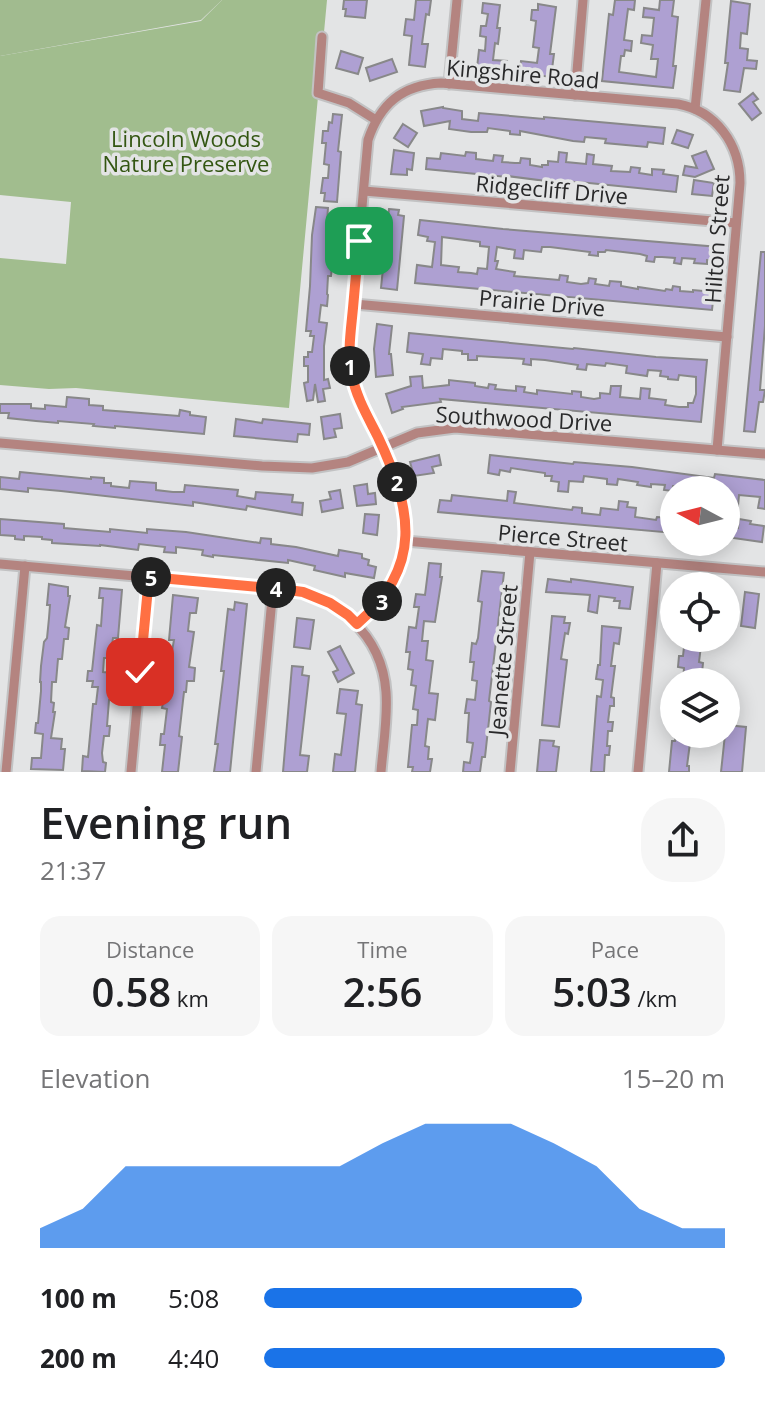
<!DOCTYPE html>
<meta charset="utf-8">
<style>
body{margin:0;font-family:"Open Sans",sans-serif;background:#f6f6f6;color:#202124;height:100vh;display:flex;flex-direction:column;font-size:30px;white-space:nowrap}
*{box-sizing:border-box;margin:0}
p{font-size:26px;color:#757577}
.icon{flex:none;width:44px;height:44px;fill:none;stroke:currentColor;stroke-width:2;stroke-linecap:round;stroke-linejoin:round}
.map{position:relative;height:772px;overflow:hidden}
.details{display:flex;flex-direction:column;background:#fff;flex:1}
.details>*{flex:none}
.needle{width:52px;rotate:277deg}
.buttons{position:absolute;left:660px;top:476px;display:grid;gap:16px}
.buttons a{display:grid;place-items:center;width:80px;height:80px;border-radius:50%;background:#fff;box-shadow:0 4px 20px #0003;font-size:40px}
.pin{position:absolute;display:grid;place-items:center;width:68px;height:68px;color:#fff;margin:-34px;border-radius:16px;box-shadow:0 4px 12px #0006}
.km{position:absolute;width:40px;height:40px;margin:-20px;border-radius:50%;background:#222;color:#fff;font-size:22px;line-height:40px;text-align:center}
.round{display:grid;place-items:center;flex:none;width:84px;height:84px;border-radius:32px;background:#f6f6f6}
.head{display:flex;align-items:center;justify-content:space-between;height:136px;padding:0 40px}
h1{font-size:44px;font-weight:600;line-height:60px}
.metrics{display:grid;grid-template-columns:repeat(3,1fr);gap:12px;height:136px;padding:8px 40px}
.metrics div{display:grid;align-content:center;border-radius:20px;background:#f6f6f6;text-align:center}
.metrics b{font-size:40px;font-weight:600}
.metrics small{font-size:22px;font-weight:400}
.metrics p{font-size:22px}
.chart{height:224px;padding:16px 40px}
.chart p{display:flex;justify-content:space-between}
.chart svg{width:100%;height:144px;margin-top:8px;fill:#1a73e8;opacity:.7}
ul{padding:0 40px;list-style:none;font-size:26px}
li{display:grid;grid-template-columns:128px 96px 1fr;align-items:center;height:60px}
li i{height:20px;border-radius:10px;background:#1a73e8}
.map>svg:first-child{display:block}
.green{fill:#a1bb8f}
.forest{fill:#a1bd8e}
.building{fill:#aea0d2;stroke:#888889;stroke-width:2;fill-rule:evenodd}
.lines{fill:none;stroke-linecap:round;stroke-linejoin:round}
.minor-casing{stroke:#c2c2c3;stroke-width:13}
.minor{stroke:#b48480;stroke-width:9}
.route-casing{stroke:#fff;stroke-width:16}
.route{stroke:#ff7043;stroke-width:10}
.labels{text-anchor:middle;dominant-baseline:central;stroke-width:7;stroke-linejoin:round;paint-order:stroke}
.street-label{font-size:22px;fill:#29292a;stroke:#e3e4e5}
.park-label{font-size:22px;fill:#335612;stroke:#e3e4e5}
</style>
<div class="map">
<svg width="765" height="772" viewBox="0 0 765 772">
<rect width="100%" height="100%" fill="#e3e4e5"/>
<!-- green -->
<path class="green" d="M0,0H222L201,20L0,56Z"/>
<!-- forest -->
<path class="forest" d="M222,0H327L289,408L76,388L49,389L0,385V258L66,264L71,202L0,195V56L201,21Z"/>
<!-- building -->
<g class="building">
<path d="M344,0H367L365,18L345,16L346,9H343Z"/>
<path d="M416,0H431L429,15L426,14L422,44H428L425,67L409,65L412,36L404,35L406,19L414,20Z"/>
<path d="M615,0H635L634,10L628,9L624,40L632,41L631,51L625,50L624,56H621L619,72L656,77L658,59H651L653,45L641,43L642,35L652,36L654,18L643,17L644,8L659,10L660,0H674L672,16L678,17L673,66H676L673,88L602,81L609,14L613,15Z"/>
<path d="M731,1L750,4L747,34L741,33L740,48L748,49L747,60L757,61L756,69L744,68L740,92L724,90L728,63H725Z"/>
<path d="M483,3L500,5L497,28H500L498,44L495,43L493,60L507,61L506,71L477,68L479,50L485,51L486,37L480,36L481,26H486L488,14L482,13Z"/>
<path d="M538,4L556,7L550,54H554L551,77L519,73L521,61L537,63L539,48L533,47L536,21L531,20L532,10H538Z"/>
<path d="M341,51L363,58L358,74L336,68Z"/>
<path d="M392,59L397,72L370,81L366,68Z"/>
<path d="M753,93L758,99L753,102L761,113L752,120L739,104Z"/>
<path d="M443,107V108L462,111V119L478,121L479,113L544,119V117L665,128L663,144L648,142L647,147L605,143L606,139L585,137L584,142L573,141L520,131V135L510,134V131L488,128L487,132H471L449,129L450,121L424,126L421,111Z"/>
<path d="M333,114L342,115L338,151L341,152L337,202L324,201L325,193H321L323,178H328L329,165L324,164L326,143H322L323,131H328L329,122L332,123Z"/>
<path d="M403,124L417,133L408,147L394,138Z"/>
<path d="M677,130L693,135L688,148L672,143Z"/>
<path d="M394,150L414,153L412,170L407,169V175L391,174Z"/>
<path d="M706,151L714,169L695,177L683,175L685,166L697,168L692,156Z"/>
<path d="M466,152L476,153V159L493,161L494,155L503,156L502,162L515,163H520L521,158L530,159V165L542,167V165H548V161L558,162L559,152L567,153L566,162L586,164L587,154L594,155L593,164L612,166L611,171L630,172L631,167L640,168L639,173L652,175V169L664,170L663,174L678,176L676,192L589,183L562,181V183L507,176V177L426,169L427,158L440,159L441,153L465,156Z"/>
<path d="M694,180L714,183L712,196L692,194Z"/>
<path d="M316,207L328,208L327,221H335L330,266H332L331,276H328L327,294L328,295L327,306L321,305L319,322L327,323L324,346V380L328,379L330,388L323,389L325,401L318,402L315,384L313,400L307,401L304,383L308,382V366H304V357H308V352H312L314,336H310L311,331H306L310,286L312,235Z"/>
<path d="M389,209L399,210L398,215L404,216L397,290L381,288Z"/>
<path d="M420,220L503,229L719,247L718,261L707,260V264L694,263L695,259L682,258L681,264L674,263L675,258L662,257H655L654,262L646,261L647,256L640,254L606,250L605,252H598V256L589,255L590,252L550,247H542L541,252L524,250L523,259L514,258L515,250L497,247L495,261H498L496,269L515,272L514,276L559,280L560,275L568,276L567,282L581,284L588,283L589,278L596,279L595,284L609,286L610,281L621,282V286L638,289V287L665,291L666,289L672,290L673,286L680,287V291L693,292V290L714,292L712,310L415,283L417,265L432,267L435,242L427,241L428,237L418,235ZM442,237L480,242V246L489,247L487,269L478,268L477,274L471,273L458,272L459,267L441,265Z"/>
<path d="M761,252H765V326L760,390H765L763,402H759L755,432L744,431Z"/>
<path d="M377,324L392,326L389,354H391L393,375L376,377L374,349Z"/>
<path d="M409,333L573,349L574,348L656,357L707,360L701,422L440,399L441,402L402,407L403,409L392,413L386,394L411,386L410,377L422,376L423,388L449,385V380L475,383V386L488,388L489,384L496,385L495,389L516,391V386L525,387L524,392L537,394V390L572,394V391L581,392V397L594,399L600,398V393L610,394L611,386H621L620,397L640,399L641,388L650,389L649,398L666,400L665,405L679,407H688V403H693L696,394V377L679,375L678,380L668,379V377L660,376L661,371L648,370L647,376L626,373L627,366L606,363L605,366L587,364L586,370L577,369L578,365L545,360L531,359V365L523,364L524,359L511,358L477,356V360H468V354H462V351L443,349L442,359L431,358L430,365L421,364L423,354L407,352Z"/>
<path d="M67,397L89,399V405L103,406V410L179,416L180,410L190,412V415L206,417L204,434L115,426V428L93,426L94,424L58,421V423L36,421L8,418L9,413H0V404H31V408L45,409V405L66,407Z"/>
<path d="M340,414L342,428L334,429L336,437L324,439L321,417Z"/>
<path d="M236,419L262,423L263,419L310,424L309,435L298,434L297,442L234,436Z"/>
<path d="M439,455L441,465L432,467L434,473L414,476L410,462Z"/>
<path d="M490,455L573,464L574,462L632,467L714,478L715,474L765,480V509L758,508L760,497L739,495L738,506L728,505L729,494L726,493V490L700,488V490H691L692,488L673,486L672,491L664,490L665,485L651,484V487L637,485L638,482L618,479L617,485L607,484V479L584,476L583,482L569,481L568,492L558,491L559,482L551,481L552,476H545V473L511,468L510,472L500,470L499,475L488,473Z"/>
<path d="M20,472L91,479V477L104,478V483H111V486L129,488L130,481L156,483V490L173,492H184L185,485L238,490L237,496L255,499L256,492L293,495L292,502L303,503L302,515L247,506L246,510L193,502V506L61,491L28,488V492L0,489V477L19,479Z"/>
<path d="M367,484L368,494L375,493L376,504L357,506L354,486Z"/>
<path d="M340,490L343,508L322,512L320,501L331,499L329,492Z"/>
<path d="M508,491L516,492L514,503L572,510L573,507L582,508V513L600,515L601,508L618,510L619,501L628,502L627,507L636,508L635,517L656,520L657,517L670,518L669,522L674,523V533L438,512L440,500L451,501L452,495L507,501Z"/>
<path d="M365,514L379,515L377,535L363,533Z"/>
<path d="M0,519L64,524V528L110,532V529L147,533V529L186,532L260,543L261,538L271,539V544L296,547L338,556L339,550L362,554V558L369,560L368,565L376,567L374,578L345,573V577L314,570L315,566L288,560V563L213,555V557L202,555L203,550L176,547V553L164,552L165,547L139,544L138,550L100,545V546L52,543V540L42,539V537L24,536V540L15,539V536L0,535Z"/>
<path d="M739,519L751,521L750,524L764,526L762,542L726,537V526L738,528Z"/>
<path d="M429,563L441,564L440,577H442L435,622L424,621L422,641H428L426,660L433,661L429,693L438,694L435,720L428,719L425,746L429,747L428,759H432L430,772H412L413,767H408L412,725H417L418,710L413,709L416,686L411,685L413,670L408,669L410,652H406L409,627L416,628L419,607H414L416,594L425,595Z"/>
<path d="M482,571L504,573L489,701L491,702L485,757H482L480,772H463L464,762L470,763L473,743L467,742L469,713H465L467,699L475,700L477,681L472,680L474,662H470L472,643L476,644L478,638L482,602L478,601Z"/>
<path d="M548,579L571,582V579L633,587L630,609L619,608L620,601H614L615,598L599,596L597,613L588,611L590,595L546,592Z"/>
<path d="M49,584L68,587V596H70L65,627L69,628L68,639H64L62,659H58L56,682H52L51,702L54,703L53,712H55L51,738L62,739L61,749H65L63,770L31,769L32,758H41L43,734L35,733L36,723H38L41,691V682H40L41,666L44,642L47,638L49,618L50,605H47Z"/>
<path d="M100,588L122,590L118,638H113L110,658H104L103,672L114,673L112,700H109L107,726H110L109,736H104L102,753L103,762L106,763L105,772L82,771L83,756L88,757L93,704H96L98,687H92L93,681H87L88,671H92L97,625L101,626L103,598H99Z"/>
<path d="M745,592L759,594L755,628L741,626Z"/>
<path d="M173,595L198,598L196,613H190L188,631L194,632L189,667L195,668L194,681H187L186,692H184L179,736L182,737L178,772H162L165,745H160L161,734H164L167,709L162,708L174,640H169Z"/>
<path d="M235,602L247,604L232,752L230,772H214L218,744H215L224,671H221L228,609L234,610Z"/>
<path d="M552,616L565,617L564,623H570L568,634L565,633L561,659L567,660L559,727L542,725Z"/>
<path d="M297,618L314,620L310,649L294,647Z"/>
<path d="M602,626L621,628L619,644L614,643L611,666H615L611,697L614,698V706H610L608,722H613L612,731H608L607,746H610L609,755H605L604,772H591L597,696L601,697L603,680L596,679L598,665H600Z"/>
<path d="M685,638H702L699,662L703,663L701,682H683L684,668L678,667L679,656H683Z"/>
<path d="M340,646L354,673L338,682L333,672L338,670L328,652Z"/>
<path d="M292,666L303,667L302,675L309,676L300,755L309,756L307,772H283Z"/>
<path d="M340,689L358,691L356,704L362,705L355,772H333L335,754L341,755L346,714L337,713Z"/>
<path d="M726,725L746,727L742,772H721Z"/>
<path d="M676,734H685V742L690,743L687,766H689V772H669L672,741H675Z"/>
<path d="M540,740L554,741L553,746L559,747L556,772H537Z"/>
</g>
<g class="lines">
<!-- minor casing -->
<g class="minor-casing">
<g id="minor">
<path d="M322,37L318,93L349,103L376,120"/>
<path d="M449,84L457,0"/>
<path d="M575,95L583,0"/>
<path d="M695,109L706,0"/>
<path d="M364,191L736,223"/>
<path d="M354,304L727,337"/>
<path d="M0,443L262,466L312,468L348,462L417,433L455,428L765,454"/>
<path d="M405,541L765,572"/>
<path d="M0,564L281,589C336,595 382,634 386,692C388,718 383,746 381,772"/>
<path d="M357,624C381,603 400,579 404,547C414,472 353,422 349,351L368,140C380,104 402,85 441,83L678,104C716,111 740,144 740,183L717,450"/>
<path d="M6,772L25,566"/>
<path d="M131,772L149,577"/>
<path d="M256,772L273,588"/>
<path d="M510,772L530,552"/>
<path d="M638,772L657,563"/>
</g>
</g>
<!-- minor -->
<use href="#minor" class="minor"/>
</g>
<g class="lines">
<!-- route casing -->
<g class="route-casing">
<path id="route" d="M140,672L149,577L281,589L303,592L330,603L348,615L357,624C424,566 412,509 378,437C368,417 356,397 352,375C347,353 351,330 353,308C355,286 357,263 359,241"/>
</g>
<!-- route -->
<use href="#route" class="route"/>
</g>
<g class="labels">
<!-- street labels -->
<g class="street-label">
<text transform="translate(523 73) rotate(5)">Kingshire Road</text>
<text transform="translate(552 189) rotate(5)">Ridgecliff Drive</text>
<text transform="translate(716 239) rotate(-86)">Hilton Street</text>
<text transform="translate(542 302) rotate(5)">Prairie Drive</text>
<text transform="translate(524 418) rotate(3)">Southwood Drive</text>
<text transform="translate(563 537) rotate(5)">Pierce Street</text>
<text transform="translate(502 660) rotate(-85)">Jeanette Street</text>
</g>
<!-- park labels -->
<g class="park-label">
<text x="186" y="138">Lincoln Woods<tspan x="186" dy="25">Nature Preserve</tspan></text>
</g>
</g>
</svg>
<div class="buttons">
<a><svg class="needle" viewBox="-14 -14 28 28"><path d="M0-13l5 13h-10z" fill="#e53935"/><path d="M0 13l5-13h-10z" fill="#757577"/></svg></a>
<a><svg class="icon" aria-label="locate" viewBox="0 0 24 24"><circle cx="12" cy="12" r="6"/><path d="M12 2v4M12 18v4M2 12h4M18 12h4"/></svg></a>
<a><svg class="icon" aria-label="layers" viewBox="0 0 24 24"><path d="M12 4l9 5-9 5-9-5zM3 14l9 5 9-5"/></svg></a>
</div>
<div class="pin" style="left:359px;top:241px;background:#1e9e55"><svg class="icon" aria-label="arrive" viewBox="0 0 24 24"><path d="M6 21V4h12l-3 4 3 4H6"/></svg></div>
<div class="pin" style="left:140px;top:672px;background:#d93025"><svg class="icon" aria-label="check" viewBox="0 0 24 24"><path d="M5 12l5 5 9-10"/></svg></div>
<b class="km" style="left:350px;top:366px">1</b>
<b class="km" style="left:397px;top:482px">2</b>
<b class="km" style="left:382px;top:601px">3</b>
<b class="km" style="left:276px;top:588px">4</b>
<b class="km" style="left:151px;top:577px">5</b>
</div>
<section class="details">
<div class="head"><div><h1>Evening run</h1><p>21:37</p></div><a class="round"><svg class="icon" aria-label="share" viewBox="0 0 24 24"><path d="M12 15V3M7 8l5-5 5 5M5 13v7h14v-7"/></svg></a></div>
<div class="metrics">
<div><p>Distance</p><b>0.58<small> km</small></b></div>
<div><p>Time</p><b>2:56</b></div>
<div><p>Pace</p><b>5:03<small> /km</small></b></div>
</div>
<div class="chart"><p><span>Elevation</span>15–20 m</p>
<svg viewBox="0 0 160 44" preserveAspectRatio="none"><path d="M0 44V38L10 32L20 19L30 19L40 19L50 19L60 19L70 19L80 12L90 6L100 6L110 6L120 12L130 19L140 32L150 38L160 38V44z"/></svg>
</div>
<ul>
<li><b>100 m</b>5:08<i style="width:69%"></i></li>
<li><b>200 m</b>4:40<i style="width:100%"></i></li>
</ul>
</section>
